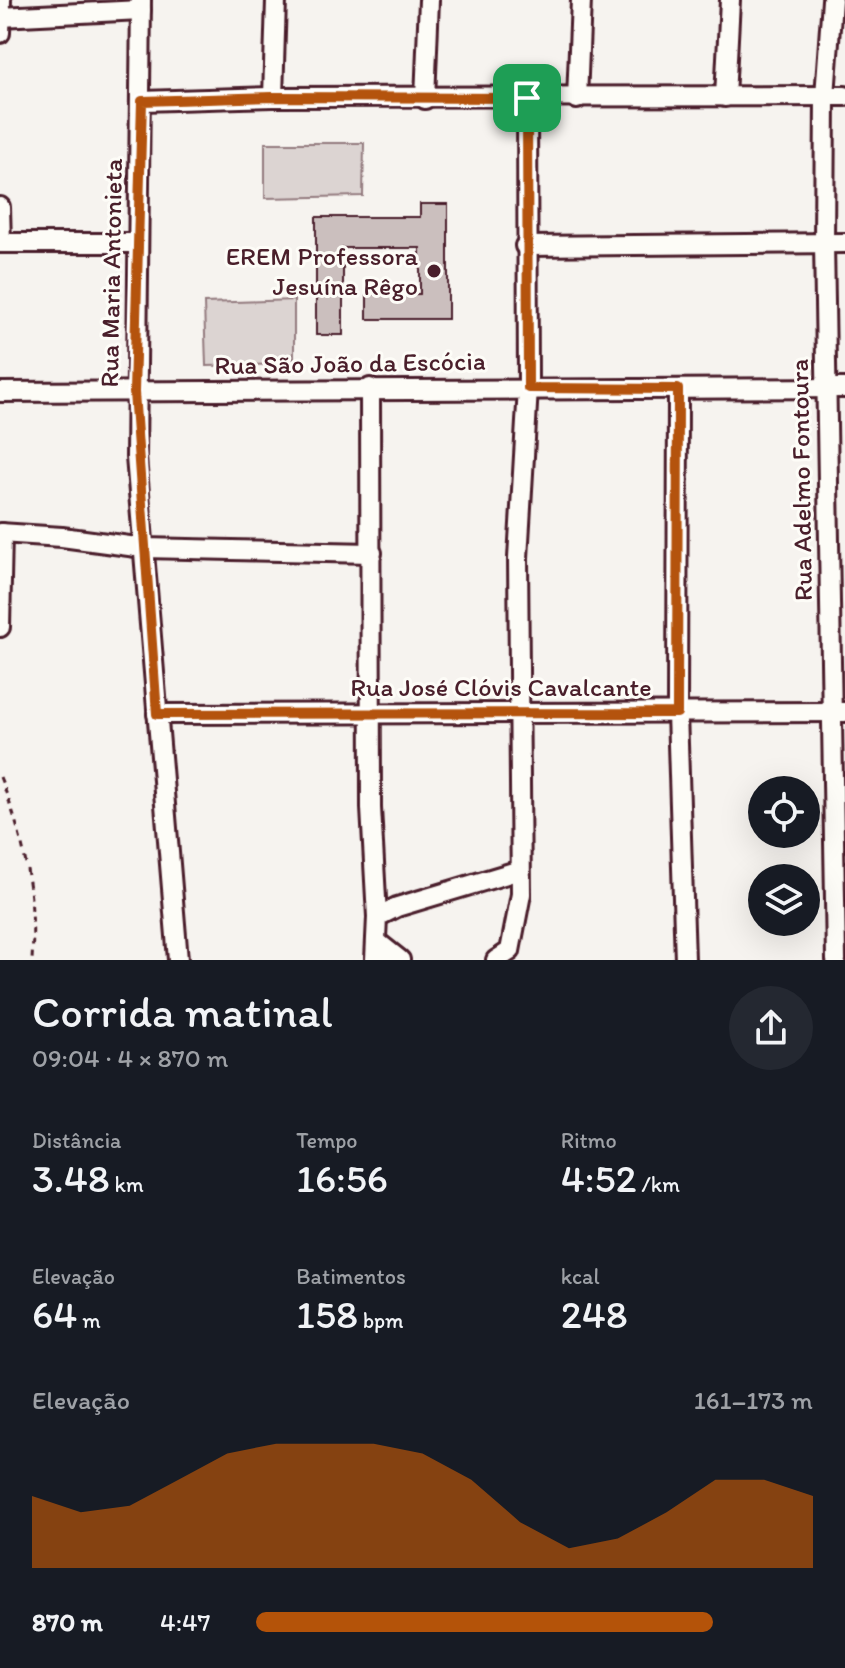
<!DOCTYPE html>
<html lang="pt">
<meta charset="utf-8">
<style>
body{margin:0;font-family:Itim,sans-serif;background:#242831;color:#f1f3f6;height:100vh;display:flex;flex-direction:column;font-size:30px;white-space:nowrap}
*{box-sizing:border-box;margin:0}
p{font-size:26px;color:#9ea1a6}
.icon{flex:none;width:44px;height:44px;fill:none;stroke:currentColor;stroke-width:2;stroke-linecap:round;stroke-linejoin:round}
.map{position:relative;height:960px;overflow:hidden}
.side{display:flex;flex-direction:column;background:#171b24;flex:1}
.side>*{flex:none}
.controls{position:absolute;left:748px;top:776px;display:grid;gap:16px}
.controls a{display:grid;place-items:center;width:72px;height:72px;border-radius:50%;background:#171b24;box-shadow:0 8px 32px #0002;font-size:40px}
.pin{position:absolute;display:grid;place-items:center;width:68px;height:68px;color:#fff;margin:-34px;border-radius:16px;box-shadow:0 4px 12px #0006}
.round{display:grid;place-items:center;flex:none;width:84px;height:84px;border-radius:42px;background:#242831}
.head{display:flex;align-items:center;justify-content:space-between;height:136px;padding:0 32px}
h1{font-size:44px;font-weight:600;line-height:60px}
.metrics{display:grid;grid-template-columns:repeat(3,1fr);gap:12px;height:136px;padding:8px 32px}
.metrics div{display:grid;align-content:center}
.metrics b{font-size:40px;font-weight:600}
.metrics small{font-size:22px;font-weight:400}
.metrics p{font-size:22px}
.chart{height:224px;padding:16px 32px}
.chart p{display:flex;justify-content:space-between}
.chart svg{width:100%;height:144px;margin-top:8px;fill:#b45309;opacity:.7}
ul{padding:0 32px;list-style:none;font-size:26px}
li{display:grid;grid-template-columns:128px 96px 1fr;align-items:center;height:60px}
li i{height:20px;border-radius:10px;background:#b45309}
.map>svg:first-child{display:block}
.green{fill:#dcd4d2;stroke:#937a7e;stroke-width:2}
.building{fill:#cbbfbe;stroke:#4a1f2b;stroke-width:2}
.lines{fill:none;stroke-linecap:round;stroke-linejoin:round}
.street-casing{stroke:#4a1f2b;stroke-width:24}
.path{stroke:#4a1f2b;stroke-width:3;stroke-dasharray:6 6;stroke-linecap:butt}
.street{stroke:#fdfcf7;stroke-width:18}
.route-casing{stroke:#fff;stroke-width:16}
.route{stroke:#b45309;stroke-width:10}
.poi-dot{fill:#4a1f2b;stroke:#fdfcf7;stroke-width:3}
.labels{text-anchor:middle;dominant-baseline:central;stroke-width:6;stroke-linejoin:round;paint-order:stroke}
.poi-label{font-size:26px;fill:#4a1f2b;stroke:#fdfcf7;text-anchor:end}
.street-label{font-size:26px;fill:#4a1f2b;stroke:#fdfcf7}
</style>
<div class="map">
<svg width="845" height="960" viewBox="0 0 845 960">
<rect width="100%" height="100%" fill="#f6f3ef"/>
<filter id="ink" filterUnits="userSpaceOnUse"><feTurbulence type="fractalNoise" baseFrequency=".0125" numOctaves="2"/><feDisplacementMap in="SourceGraphic" scale="16" xChannelSelector="R" yChannelSelector="G"/><feConvolveMatrix kernelMatrix="1 2 1 2 8 2 1 2 1" color-interpolation-filters="sRGB"/></filter>
<g filter="url(#ink)">
<!-- green -->
<g class="green">
<path d="M265,143H364L363,196L265,198Z"/>
<path d="M294,300V364L206,366L204,303Z"/>
</g>
<!-- building -->
<path class="building" d="M420,204H448V319H367V294H420V248H343V335H316V217H420Z"/>
<g class="lines">
<!-- street casing -->
<g class="street-casing">
<g id="street">
<path d="M141,0L136,457L178,960"/>
<path d="M832,0L825,96L824,243L836,960"/>
<path d="M0,17L141,10"/>
<path d="M0,33L1,0"/>
<path d="M273,97L276,0"/>
<path d="M725,97L730,0"/>
<path d="M425,99L429,0"/>
<path d="M577,99L581,0"/>
<path d="M142,101L273,97L845,96"/>
<path d="M0,207L1,243"/>
<path d="M0,243H137"/>
<path d="M525,246L845,243"/>
<path d="M370,388L371,808L377,917L375,960"/>
<path d="M678,389L677,713L685,960"/>
<path d="M0,392L845,388"/>
<path d="M0,533L62,537L144,548L372,553"/>
<path d="M0,627L2,533"/>
<path d="M157,714L845,712"/>
<path d="M377,917L397,907L520,870"/>
<path d="M376,941L400,960"/>
<path d="M496,960L510,951L521,894L518,558L528,388L527,98"/>
</g>
</g>
<!-- path -->
<path class="path" d="M0,777C24,837 36,895 32,960"/>
<!-- street -->
<use href="#street" class="street"/>
</g>
</g>
<g class="lines" filter="url(#ink)">
<!-- route casing -->
<g class="route-casing">
<path id="route" d="M273,97L527,98L528,388L678,389L677,713L157,714L134,392L142,101Z"/>
</g>
<!-- route -->
<use href="#route" class="route"/>
</g>
<!-- markers -->
<circle class="poi-dot" cx="434" cy="271" r="8"/>
<g class="labels">
<!-- poi labels -->
<g class="poi-label">
<text x="418" y="256">EREM Professora<tspan x="418" dy="30">Jesuína Rêgo</tspan></text>
</g>
<!-- street labels -->
<g class="street-label">
<text transform="translate(111 273) rotate(-89)">Rua Maria Antonieta</text>
<text transform="translate(350 363) rotate(-1)">Rua São João da Escócia</text>
<text transform="translate(801 480) rotate(-91)">Rua Adelmo Fontoura</text>
<text x="501" y="687">Rua José Clóvis Cavalcante</text>
</g>
</g>
</svg>
<div class="controls">
<a><svg class="icon" aria-label="locate" viewBox="0 0 24 24"><circle cx="12" cy="12" r="6"/><path d="M12 2v4M12 18v4M2 12h4M18 12h4"/></svg></a>
<a><svg class="icon" aria-label="layers" viewBox="0 0 24 24"><path d="M12 4l9 5-9 5-9-5zM3 14l9 5 9-5"/></svg></a>
</div>
<div class="pin" style="left:527px;top:98px;background:#1e9e55"><svg class="icon" aria-label="arrive" viewBox="0 0 24 24"><path d="M6 21V4h12l-3 4 3 4H6"/></svg></div>
</div>
<section class="side">
<div class="head"><div><h1>Corrida matinal</h1><p>09:04 · 4 × 870 m</p></div><a class="round"><svg class="icon" aria-label="share" viewBox="0 0 24 24"><path d="M12 15V3M7 8l5-5 5 5M5 13v7h14v-7"/></svg></a></div>
<div class="metrics">
<div><p>Distância</p><b>3.48<small> km</small></b></div>
<div><p>Tempo</p><b>16:56</b></div>
<div><p>Ritmo</p><b>4:52<small> /km</small></b></div>
</div>
<div class="metrics">
<div><p>Elevação</p><b>64<small> m</small></b></div>
<div><p>Batimentos</p><b>158<small> bpm</small></b></div>
<div><p>kcal</p><b>248</b></div>
</div>
<div class="chart"><p><span>Elevação</span>161–173 m</p>
<svg viewBox="0 0 160 44" preserveAspectRatio="none"><path d="M0 44V22L10 27L20 25L30 17L40 9L50 6L60 6L70 6L80 9L90 17L100 30L110 38L120 35L130 27L140 17L150 17L160 22V44z"/></svg>
</div>
<ul>
<li><b>870 m</b>4:47<i style="width:82%"></i></li>
</ul>
</section>
